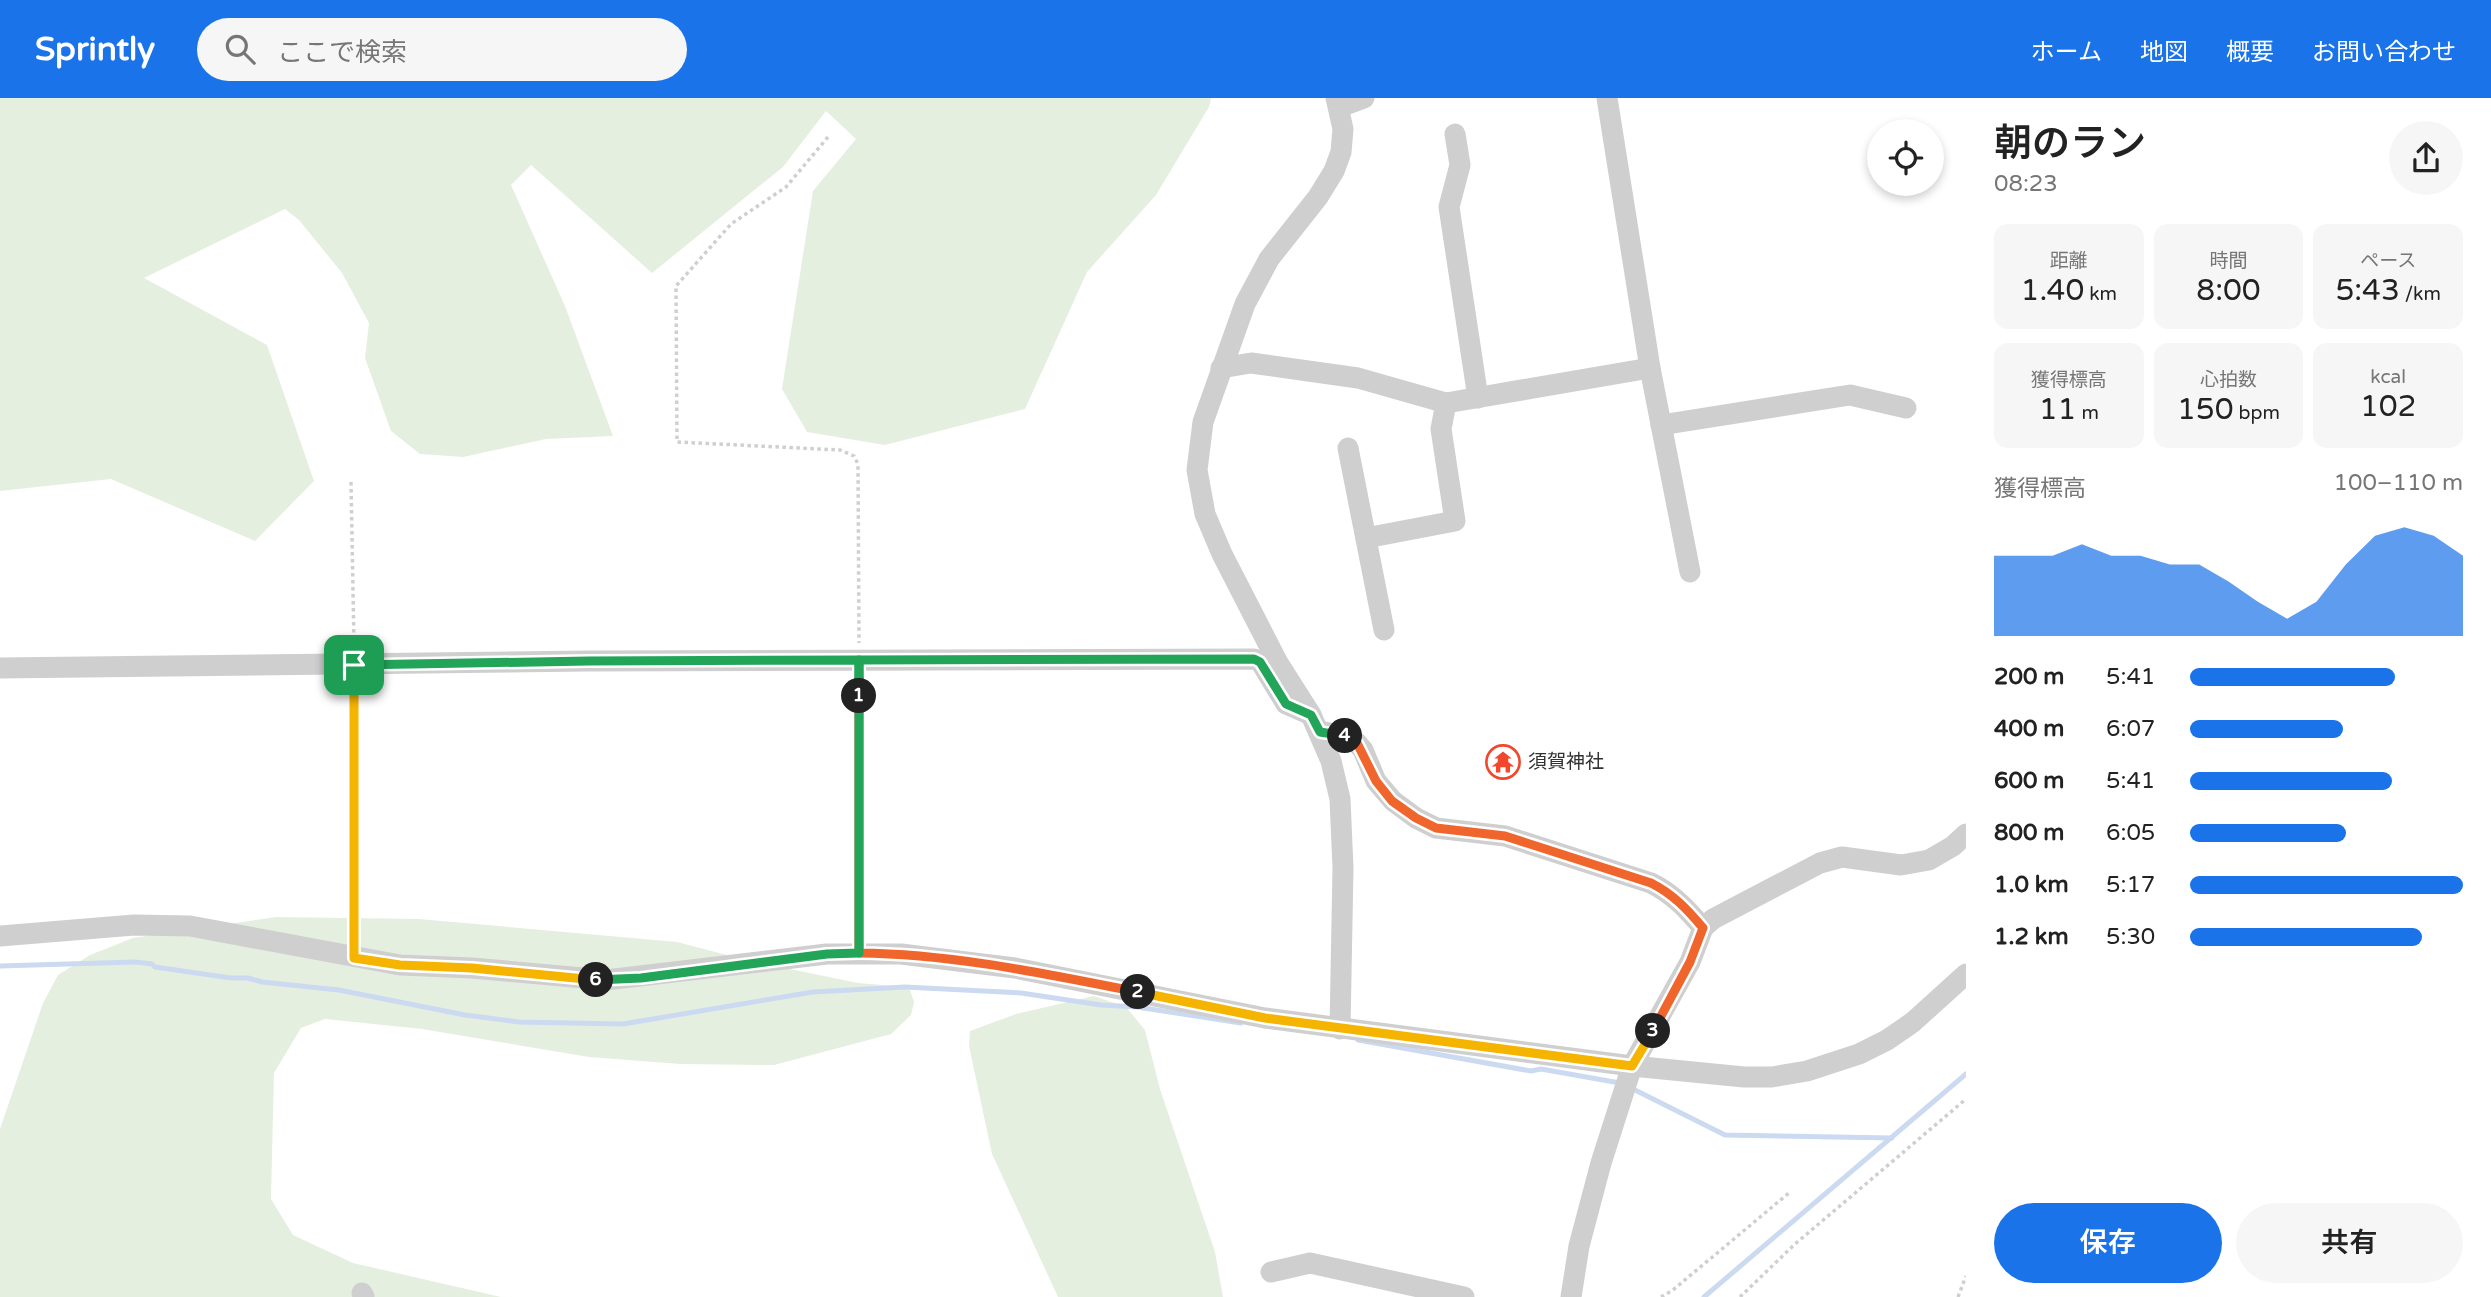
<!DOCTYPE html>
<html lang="ja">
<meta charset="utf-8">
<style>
body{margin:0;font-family:"Varela Round","Noto Sans JP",sans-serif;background:#f6f6f6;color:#222;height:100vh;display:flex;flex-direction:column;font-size:26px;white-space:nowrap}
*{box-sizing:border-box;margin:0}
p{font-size:23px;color:#767676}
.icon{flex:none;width:38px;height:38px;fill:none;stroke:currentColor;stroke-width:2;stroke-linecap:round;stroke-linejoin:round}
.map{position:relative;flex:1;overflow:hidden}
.panel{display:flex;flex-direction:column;background:#fff;width:525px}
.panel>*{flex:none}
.controls{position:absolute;left:1867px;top:21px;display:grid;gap:14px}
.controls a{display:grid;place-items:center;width:77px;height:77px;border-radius:50%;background:#fff;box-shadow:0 4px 10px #0003;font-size:35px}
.pin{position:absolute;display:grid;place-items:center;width:60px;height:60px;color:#fff;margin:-30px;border-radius:14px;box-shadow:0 4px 10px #0006}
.km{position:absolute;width:35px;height:35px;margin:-18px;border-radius:50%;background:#222;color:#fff;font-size:19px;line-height:35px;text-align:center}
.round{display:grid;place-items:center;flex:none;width:74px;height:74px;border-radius:37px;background:#f6f6f6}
.headline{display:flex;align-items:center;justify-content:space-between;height:119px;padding:0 28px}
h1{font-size:38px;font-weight:600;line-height:52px}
.metrics{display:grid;grid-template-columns:repeat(3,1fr);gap:10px;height:119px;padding:7px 28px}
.metrics div{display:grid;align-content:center;border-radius:14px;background:#f6f6f6;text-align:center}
.metrics b{font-size:30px;font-weight:600}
.metrics small{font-size:19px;font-weight:400}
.metrics p{font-size:19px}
.chart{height:196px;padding:14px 28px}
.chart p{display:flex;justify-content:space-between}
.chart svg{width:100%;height:126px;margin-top:7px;fill:#1a73e8;opacity:.7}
.primary-button{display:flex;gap:14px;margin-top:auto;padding:14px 28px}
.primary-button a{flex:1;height:80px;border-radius:42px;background:#1a73e8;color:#fff;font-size:28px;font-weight:600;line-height:80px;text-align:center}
.primary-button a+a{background:#f6f6f6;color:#222}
ul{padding:0 28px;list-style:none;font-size:23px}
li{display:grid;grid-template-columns:112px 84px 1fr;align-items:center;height:52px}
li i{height:18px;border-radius:9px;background:#1a73e8}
header{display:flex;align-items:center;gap:42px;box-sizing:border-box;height:98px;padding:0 35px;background:#1a73e8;color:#fff}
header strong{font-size:33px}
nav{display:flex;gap:38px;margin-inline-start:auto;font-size:24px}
.search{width:490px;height:63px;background:#f6f6f6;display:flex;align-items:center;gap:18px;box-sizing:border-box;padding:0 24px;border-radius:38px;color:#767676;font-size:26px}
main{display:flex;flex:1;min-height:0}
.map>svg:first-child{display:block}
.green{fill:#e5efe0}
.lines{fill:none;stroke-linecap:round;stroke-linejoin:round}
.stream{stroke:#cbdaf0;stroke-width:5}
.path{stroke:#cfcfcf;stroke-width:3.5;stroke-dasharray:3.5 3.5;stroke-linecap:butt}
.minor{stroke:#cfcfcf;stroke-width:21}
.split-1-casing{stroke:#fff;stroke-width:14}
.split-2-casing{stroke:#fff;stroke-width:14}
.split-3-casing{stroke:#fff;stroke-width:14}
.split-4-casing{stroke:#fff;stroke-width:14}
.split-5-casing{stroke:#fff;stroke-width:14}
.split-6-casing{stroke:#fff;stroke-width:14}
.split-7-casing{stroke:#fff;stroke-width:14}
.split-1{stroke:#22a559;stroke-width:9}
.split-2{stroke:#f0652b;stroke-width:9}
.split-3{stroke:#f5b400;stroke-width:9}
.split-4{stroke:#f0652b;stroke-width:9}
.split-5{stroke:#22a559;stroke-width:9}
.split-6{stroke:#22a559;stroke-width:9}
.split-7{stroke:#f5b400;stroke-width:9}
.labels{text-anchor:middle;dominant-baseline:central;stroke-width:7;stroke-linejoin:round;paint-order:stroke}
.poi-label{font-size:19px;fill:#323232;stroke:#fff;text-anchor:start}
</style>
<header>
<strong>Sprintly</strong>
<div class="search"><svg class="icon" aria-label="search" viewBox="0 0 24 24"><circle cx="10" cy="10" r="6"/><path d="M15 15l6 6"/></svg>ここで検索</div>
<nav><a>ホーム</a><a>地図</a><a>概要</a><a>お問い合わせ</a></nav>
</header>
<main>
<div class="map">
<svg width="1966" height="1199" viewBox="0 0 1966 1199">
<rect width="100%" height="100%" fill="#fff"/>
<!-- green -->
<g class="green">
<path d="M0,0H1211L1209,9L1156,97L1087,174L1025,311L885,347L807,334L782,291L813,93L856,41L826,13L783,69L652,175L531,67L511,87L565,208L613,338L546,341L463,359L420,356L391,333L365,260L369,225L342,175L299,122L285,111L144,180L267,247L314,383L255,443L111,381L0,393Z"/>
<path d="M276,819L419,821L677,844L746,862L858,885L895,888L910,892L914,904L911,917L891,936L774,967L680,966L589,959L422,931L325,921L301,930L274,975L271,1101L293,1137L353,1165L501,1199H0V1031L43,905L58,877L90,857L133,840Z"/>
<path d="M1094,898L1126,909L1145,932L1160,991L1215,1154L1223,1199H1058L992,1056L969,948L970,933L1016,916Z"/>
</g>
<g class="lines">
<!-- stream -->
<g class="stream">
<path d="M0,868L135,864L152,866L155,869L231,880H248L262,884L339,892L465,917L519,924L623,926L813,894L905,889L1021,895L1101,907L1137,909L1241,925"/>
<path d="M1358,942L1531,973L1541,971L1620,985"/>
<path d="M1629,989L1725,1037L1892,1040"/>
<path d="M1704,1199L1966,976"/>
</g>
<!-- path -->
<g class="path">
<path d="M828,39L786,89L731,126L676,188L677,344L840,352L854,358L858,366L859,545"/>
<path d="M351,384L354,546"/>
<path d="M354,586V840"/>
<path d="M859,839V581"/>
<path d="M1661,1199L1673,1192L1790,1094"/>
<path d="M1740,1199L1795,1146L1966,1001"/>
<path d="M1958,1199L1966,1178"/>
</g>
<!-- minor -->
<g class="minor">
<path d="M1336,0L1343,31L1341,54L1334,73L1318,99L1269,161L1245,206L1203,324L1197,372L1205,416L1222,456L1278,565L1311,617L1331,663L1340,701L1343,770L1340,931"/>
<path d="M1607,0L1650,270L1690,474"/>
<path d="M1340,9L1364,0"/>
<path d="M1455,36L1460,67L1449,109L1478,300"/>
<path d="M1221,270L1251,265L1358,280L1446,305L1650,270"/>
<path d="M1661,327L1850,297L1906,310"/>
<path d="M1348,350L1384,532"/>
<path d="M1366,440L1455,423L1441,331L1446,305"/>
<path d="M0,570L589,563L1254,561L1260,563L1286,606L1311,617"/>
<path d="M1320,633L1348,639L1357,645L1363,652L1376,683L1393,703L1416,720L1436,730L1505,738L1651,785C1673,796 1687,811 1703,830"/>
<path d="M0,838L134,827L190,828L400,867L472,870L606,882L827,856H901L1015,870L1265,920L1632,968L1744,979H1772L1807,973L1859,956L1887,942L1913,924L1966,876"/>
<path d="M1271,1174L1310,1165L1464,1199"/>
<path d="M362,1195L364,1199"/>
<path d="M1571,1199L1579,1148L1601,1065L1632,968L1690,864L1703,830L1713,821L1820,765L1842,759L1901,767L1929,762L1953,748L1966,736"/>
</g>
</g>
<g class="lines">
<!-- split-1 casing -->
<g class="split-1-casing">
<path id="split-1" d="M354,567L589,563L859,562V598"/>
</g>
<!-- split-2 casing -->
<g class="split-2-casing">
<path id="split-2" d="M859,598V855C954,856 1046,876 1138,894"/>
</g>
<!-- split-3 casing -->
<g class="split-3-casing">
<path id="split-3" d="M1138,894L1265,920L1632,968L1653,933"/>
</g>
<!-- split-4 casing -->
<g class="split-4-casing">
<path id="split-4" d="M1345,638L1357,645L1376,683L1392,703L1416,720L1436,730L1505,738L1651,785C1673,796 1687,811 1703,830L1690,864L1653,933"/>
</g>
<!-- split-5 casing -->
<g class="split-5-casing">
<path id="split-5" d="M859,580V562L1254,561L1260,564L1286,606L1311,617L1320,634L1345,638"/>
</g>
<!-- split-6 casing -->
<g class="split-6-casing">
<path id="split-6" d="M596,882L641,880L827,856L859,855V580"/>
</g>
<!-- split-7 casing -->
<g class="split-7-casing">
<path id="split-7" d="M354,567V860L400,867L472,870L596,882"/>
</g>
<!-- split-1 -->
<use href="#split-1" class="split-1"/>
<!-- split-2 -->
<use href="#split-2" class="split-2"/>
<!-- split-3 -->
<use href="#split-3" class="split-3"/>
<!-- split-4 -->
<use href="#split-4" class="split-4"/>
<!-- split-5 -->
<use href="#split-5" class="split-5"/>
<!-- split-6 -->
<use href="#split-6" class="split-6"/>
<!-- split-7 -->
<use href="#split-7" class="split-7"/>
</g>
<!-- icons -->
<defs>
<g id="temple-ring" transform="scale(1.75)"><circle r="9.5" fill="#fff" stroke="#f1472c" stroke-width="1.5"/><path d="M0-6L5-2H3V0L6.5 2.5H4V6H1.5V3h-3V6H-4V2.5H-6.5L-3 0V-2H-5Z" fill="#f1472c"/></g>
</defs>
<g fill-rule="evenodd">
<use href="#temple-ring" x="1503" y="664"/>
</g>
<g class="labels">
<!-- poi labels -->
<g class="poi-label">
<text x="1528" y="664">須賀神社</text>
</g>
</g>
</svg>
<div class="controls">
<a><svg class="icon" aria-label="locate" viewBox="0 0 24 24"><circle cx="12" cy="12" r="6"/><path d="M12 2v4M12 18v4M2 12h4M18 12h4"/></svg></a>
</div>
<div class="pin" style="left:354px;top:567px;background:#1e9e55"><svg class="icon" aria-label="arrive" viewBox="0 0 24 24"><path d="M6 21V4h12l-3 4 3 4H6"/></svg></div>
<b class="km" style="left:859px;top:598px">1</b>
<b class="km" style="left:1138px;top:894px">2</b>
<b class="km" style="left:1653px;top:933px">3</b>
<b class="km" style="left:1345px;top:638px">4</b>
<b class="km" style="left:596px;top:882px">6</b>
</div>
<section class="panel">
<div class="headline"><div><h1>朝のラン</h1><p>08:23</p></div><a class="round"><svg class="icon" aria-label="share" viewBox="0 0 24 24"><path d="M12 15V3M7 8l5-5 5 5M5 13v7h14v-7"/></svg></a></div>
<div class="metrics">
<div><p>距離</p><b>1.40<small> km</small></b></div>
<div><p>時間</p><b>8:00</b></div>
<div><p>ペース</p><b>5:43<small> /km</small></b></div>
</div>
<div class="metrics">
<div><p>獲得標高</p><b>11<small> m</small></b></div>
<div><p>心拍数</p><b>150<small> bpm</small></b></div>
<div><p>kcal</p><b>102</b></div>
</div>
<div class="chart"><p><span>獲得標高</span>100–110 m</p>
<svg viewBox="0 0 160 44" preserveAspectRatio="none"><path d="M0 44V16L10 16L20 16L30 12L40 16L50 16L60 19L70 19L80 25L90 32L100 38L110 32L120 19L130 9L140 6L150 9L160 16V44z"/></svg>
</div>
<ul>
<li><b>200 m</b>5:41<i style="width:75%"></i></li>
<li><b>400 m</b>6:07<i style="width:56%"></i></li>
<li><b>600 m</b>5:41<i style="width:74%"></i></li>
<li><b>800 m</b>6:05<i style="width:57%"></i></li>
<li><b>1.0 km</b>5:17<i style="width:100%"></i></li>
<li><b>1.2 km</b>5:30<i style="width:85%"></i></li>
</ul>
<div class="primary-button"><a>保存</a><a>共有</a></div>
</section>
</main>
